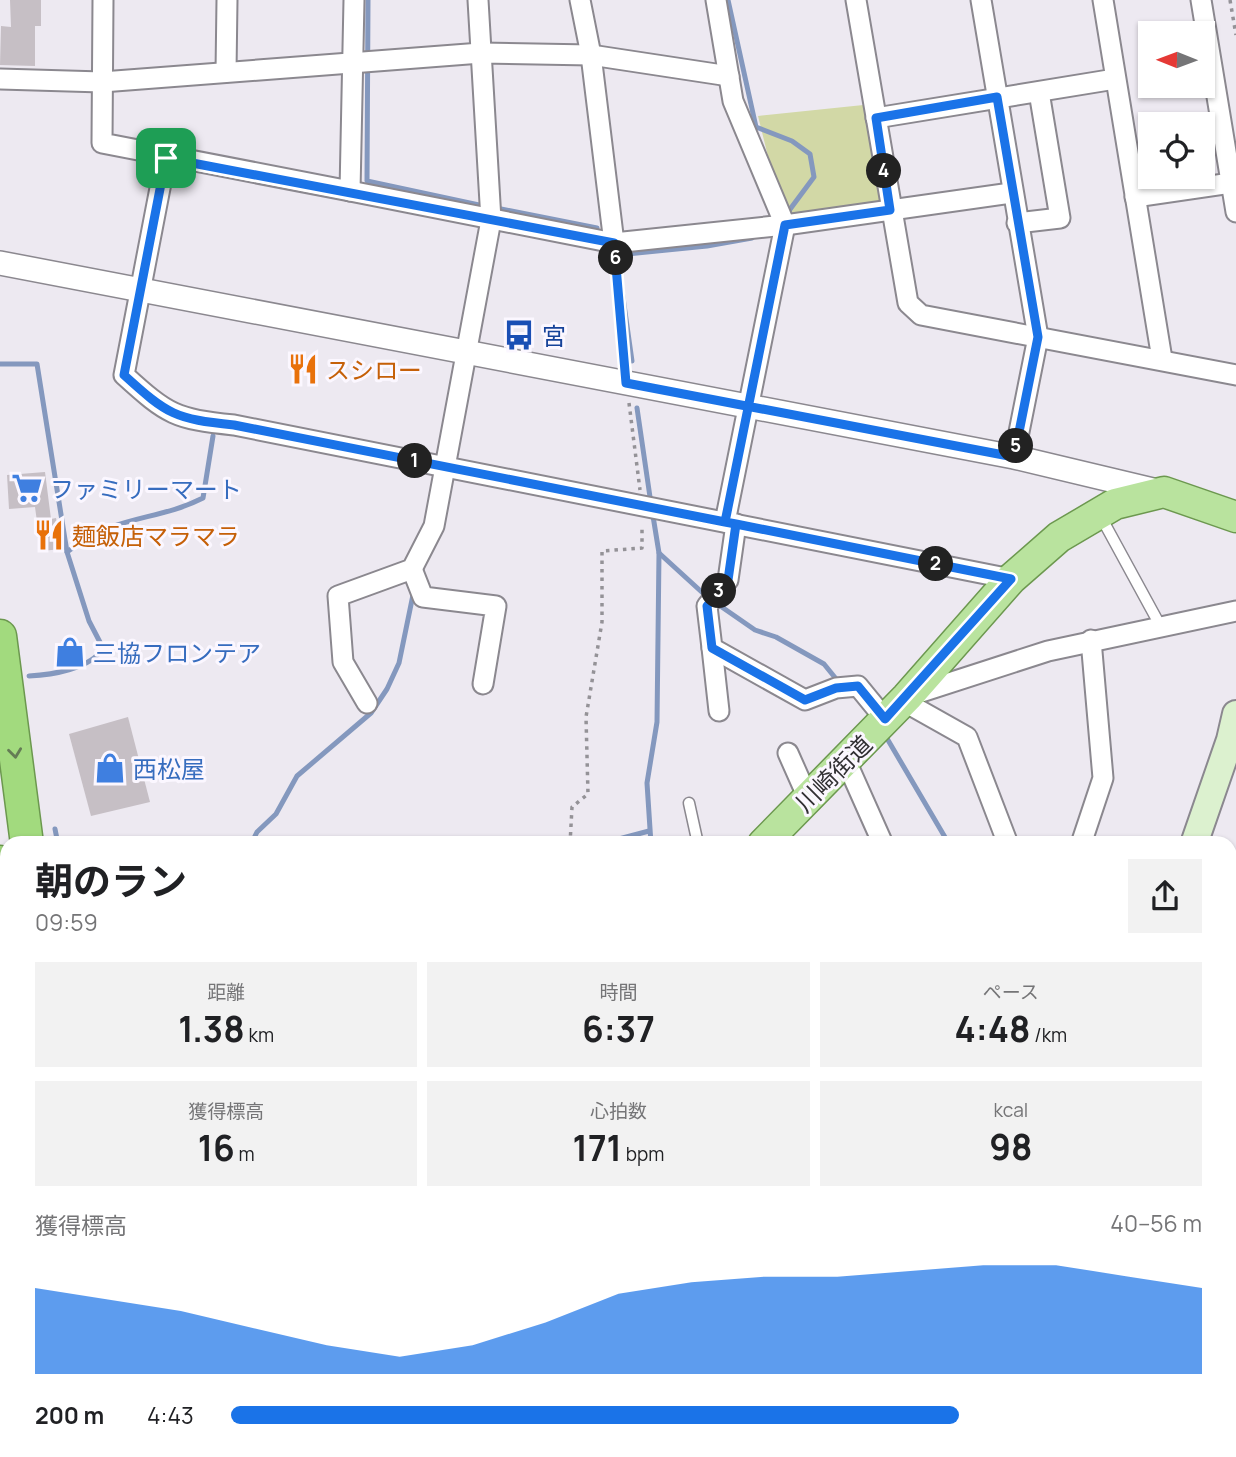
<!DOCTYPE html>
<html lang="ja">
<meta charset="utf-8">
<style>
body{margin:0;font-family:Manrope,"Noto Sans JP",sans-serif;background:#f2f2f2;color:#202124;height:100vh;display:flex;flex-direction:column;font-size:26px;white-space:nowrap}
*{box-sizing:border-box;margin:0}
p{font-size:23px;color:#757577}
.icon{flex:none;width:38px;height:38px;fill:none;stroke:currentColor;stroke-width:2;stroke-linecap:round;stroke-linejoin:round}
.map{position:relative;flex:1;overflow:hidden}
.details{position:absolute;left:0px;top:836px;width:1237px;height:621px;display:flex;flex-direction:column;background:#fff;border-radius:21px 21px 0 0;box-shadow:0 2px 5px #0004}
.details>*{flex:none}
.needle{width:46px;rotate:271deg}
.tools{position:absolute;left:1138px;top:21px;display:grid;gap:14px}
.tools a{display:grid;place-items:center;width:77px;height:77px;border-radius:0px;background:#fff;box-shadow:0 2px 5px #0004;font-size:35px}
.pin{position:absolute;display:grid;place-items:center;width:60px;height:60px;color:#fff;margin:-30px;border-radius:14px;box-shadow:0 4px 10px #0006}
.km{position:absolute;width:35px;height:35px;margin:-18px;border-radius:50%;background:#222;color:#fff;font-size:19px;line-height:35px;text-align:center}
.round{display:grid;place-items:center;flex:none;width:74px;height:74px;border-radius:0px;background:#f2f2f2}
.overview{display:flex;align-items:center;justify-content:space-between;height:119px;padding:0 35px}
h1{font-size:38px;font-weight:700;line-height:52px}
.figures{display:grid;grid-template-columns:repeat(3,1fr);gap:10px;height:119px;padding:7px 35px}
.figures div{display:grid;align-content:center;border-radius:0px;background:#f2f2f2;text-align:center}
.figures b{font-size:35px;font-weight:700}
.figures small{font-size:19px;font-weight:400}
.figures p{font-size:19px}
.chart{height:196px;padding:14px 35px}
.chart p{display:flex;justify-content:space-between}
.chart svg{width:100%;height:126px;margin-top:7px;fill:#1a73e8;opacity:.7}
ul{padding:0 35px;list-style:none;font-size:23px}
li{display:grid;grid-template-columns:112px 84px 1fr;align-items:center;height:52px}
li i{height:18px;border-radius:9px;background:#1a73e8}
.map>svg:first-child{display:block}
.green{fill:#d2d8a6}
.water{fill:#a8c4f9;stroke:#8498be;stroke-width:2}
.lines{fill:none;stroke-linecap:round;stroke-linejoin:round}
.stream{stroke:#8498be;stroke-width:5}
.building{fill:#c6bfc5}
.service-casing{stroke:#8b888f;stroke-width:13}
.minor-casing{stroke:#8b888f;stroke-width:23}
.tertiary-casing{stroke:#8b888f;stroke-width:26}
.secondary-casing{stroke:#8b888f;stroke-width:30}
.primary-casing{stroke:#6c984f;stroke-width:33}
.trunk-casing{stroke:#6c984f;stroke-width:35}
.path{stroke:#949297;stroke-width:3.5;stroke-dasharray:3.5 5;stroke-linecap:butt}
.service{stroke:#fff;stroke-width:10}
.minor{stroke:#fff;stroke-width:19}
.tertiary{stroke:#fff;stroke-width:23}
.secondary{stroke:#dcf1cf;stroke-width:26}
.primary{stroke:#b9e39e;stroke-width:30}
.trunk{stroke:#a2da7e;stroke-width:32}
.oneway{stroke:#647c55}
.route-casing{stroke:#fff;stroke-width:14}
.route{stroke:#1a73e8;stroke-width:9}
.labels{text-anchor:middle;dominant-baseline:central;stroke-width:6;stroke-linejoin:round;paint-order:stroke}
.transit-label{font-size:24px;fill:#164399;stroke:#fbf7ff;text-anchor:start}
.food-label{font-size:24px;fill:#c56008;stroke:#fbf7ff;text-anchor:start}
.shop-label{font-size:24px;fill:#366cbe;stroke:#fbf7ff;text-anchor:start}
.street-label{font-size:24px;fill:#313033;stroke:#fbf7ff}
</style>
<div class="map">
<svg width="1236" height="1457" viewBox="0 0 1236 1457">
<rect width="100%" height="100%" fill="#ede9f1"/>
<!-- green -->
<path class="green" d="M873,104L890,210L785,225L758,116Z"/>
<!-- water -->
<path class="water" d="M1236,913V1457H1195L1194,1451H1230V929Z"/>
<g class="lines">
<!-- stream -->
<g class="stream">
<path d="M368,0L367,181L479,205"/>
<path d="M728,0L756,127L792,141L810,154L814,177L785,216"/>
<path d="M501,209L597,228"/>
<path d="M632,361L617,255L707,246L752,238"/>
<path d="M0,364H37L67,552L89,621L103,648C91,669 51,675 29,676"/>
<path d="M637,408L650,497"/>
<path d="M67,552C114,514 156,522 203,498L213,436"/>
<path d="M659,553L705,595"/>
<path d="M716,603L755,630L776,637L824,664L837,680"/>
<path d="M885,735L949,844"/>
<path d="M55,829L58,844"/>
<path d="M251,844L257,832L276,814L297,776L371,713L387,689L399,663L414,590"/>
<path d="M600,844L649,831"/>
<path d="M651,844L647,783L657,722L659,553L653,516"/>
</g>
</g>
<!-- building -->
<g class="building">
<path d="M10,0H41V26H35V66L0,65L1,26L11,27Z"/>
<path d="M45,472L51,519L56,518L62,549L41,551L35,507L9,509L7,475Z"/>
<path d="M128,717L150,802L91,816L69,734Z"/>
</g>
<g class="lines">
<!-- service casing -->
<g class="service-casing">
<g id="service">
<path d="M1101,517L1161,627"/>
<path d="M689,803L698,844"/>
</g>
</g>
<!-- minor casing -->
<g class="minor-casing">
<g id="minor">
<path d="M103,0L102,143L350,191L354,0"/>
<path d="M580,0L591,55L614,243"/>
<path d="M716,0L733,101L785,225L725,522"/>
<path d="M856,0L908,303L921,315L1236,375"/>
<path d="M981,0L1038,337L1014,457"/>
<path d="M1103,0L1162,359"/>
<path d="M1201,0L1236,212"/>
<path d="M226,72L227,0"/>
<path d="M0,79L102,82L481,53L591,55L729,76"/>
<path d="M876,118L1115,79"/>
<path d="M166,157L124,375C168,415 175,419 234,425L1011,579"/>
<path d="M350,191L614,243L785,225L1011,193"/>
<path d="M1135,197L1231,183"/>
<path d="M1017,223L1060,218L1039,92"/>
<path d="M736,524L728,580L707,606L712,648L805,700L836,688L858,686L885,719"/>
<path d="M412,569L423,597L496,606L483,684"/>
<path d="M712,648L719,711"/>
<path d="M912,695L1048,651L1236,611"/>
<path d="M903,701L967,737L1008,844"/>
<path d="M367,703L343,662L338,596L412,569L434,526L491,220L478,0"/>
<path d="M788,753L808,798"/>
<path d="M846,761L883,844"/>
<path d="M1081,844L1103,778L1091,640"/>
<path d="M0,1148L7,1145"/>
<path d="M565,1451L566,1457"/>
<path d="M810,1451L812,1457"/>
<path d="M487,1457V1451"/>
</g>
</g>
<!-- tertiary casing -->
<g class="tertiary-casing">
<path id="tertiary" d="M0,263L1014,457L1161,492"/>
</g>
<!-- secondary casing -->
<g class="secondary-casing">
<g id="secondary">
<path d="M1194,844L1230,740L1236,714"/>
<path d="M1009,1457V1451"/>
</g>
</g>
<!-- primary casing -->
<g class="primary-casing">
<g id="primary">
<path d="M763,844L907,697L1011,579L1059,537L1115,504L1164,492L1236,517"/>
<path d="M0,1273L7,1270"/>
</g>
</g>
<!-- trunk casing -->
<g class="trunk-casing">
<g id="trunk">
<path d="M0,636L27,844"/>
<path d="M0,862L7,930"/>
<path d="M71,1451L72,1457"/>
<path d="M115,1451V1457"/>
</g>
</g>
<!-- path -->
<g class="path">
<path d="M1230,0L1236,35"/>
<path d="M616,261L625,364"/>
<path d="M629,403L640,490"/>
<path d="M570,844L572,807L588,794L586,717L602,622V551L642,548V525"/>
<path d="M1113,1451L1114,1457"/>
</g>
<!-- service -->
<use href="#service" class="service"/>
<!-- minor -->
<use href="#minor" class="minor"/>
<!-- tertiary -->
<use href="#tertiary" class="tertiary"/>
<!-- secondary -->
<use href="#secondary" class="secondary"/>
<!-- primary -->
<use href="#primary" class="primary"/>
<!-- trunk -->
<use href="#trunk" class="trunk"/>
</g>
<!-- one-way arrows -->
<defs><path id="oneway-chevron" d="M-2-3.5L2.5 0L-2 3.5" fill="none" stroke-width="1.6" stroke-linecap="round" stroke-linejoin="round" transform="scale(1.75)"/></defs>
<use class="oneway" href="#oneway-chevron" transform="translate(15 753) rotate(83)"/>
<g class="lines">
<!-- route casing -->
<g class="route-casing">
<path id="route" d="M166,158L124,375C168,415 175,419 234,425L725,522L736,524L1011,579L885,719L858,686L836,688L805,700L712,648L707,606L728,580L736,524L725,522L785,225L890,210L876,118L997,97L1038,337L1014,457C885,433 756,408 626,383L614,243L166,158"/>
</g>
<!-- route -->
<use href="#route" class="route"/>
</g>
<!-- icons -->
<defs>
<g id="bus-bare" transform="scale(2.415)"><path d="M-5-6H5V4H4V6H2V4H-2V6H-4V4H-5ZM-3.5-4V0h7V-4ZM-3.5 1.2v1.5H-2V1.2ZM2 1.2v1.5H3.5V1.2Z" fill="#1a4fb4" stroke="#fbf7ff" stroke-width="2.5" paint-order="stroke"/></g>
<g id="restaurant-bare" transform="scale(2.415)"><path d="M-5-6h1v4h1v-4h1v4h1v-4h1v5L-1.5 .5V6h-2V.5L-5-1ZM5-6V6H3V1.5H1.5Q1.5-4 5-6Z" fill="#e8710a" stroke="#fbf7ff" stroke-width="2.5" paint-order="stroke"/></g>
<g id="supermarket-bare" transform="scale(2.415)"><path d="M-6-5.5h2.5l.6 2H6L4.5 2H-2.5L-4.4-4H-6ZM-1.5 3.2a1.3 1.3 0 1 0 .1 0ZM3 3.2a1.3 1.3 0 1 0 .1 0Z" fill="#3f7fe0" stroke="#fbf7ff" stroke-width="2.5" paint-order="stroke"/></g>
<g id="shop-bare" transform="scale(2.415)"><path d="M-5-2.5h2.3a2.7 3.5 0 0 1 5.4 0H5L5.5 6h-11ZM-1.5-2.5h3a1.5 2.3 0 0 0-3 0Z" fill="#3f7fe0" stroke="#fbf7ff" stroke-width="2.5" paint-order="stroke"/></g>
</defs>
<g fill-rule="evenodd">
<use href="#bus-bare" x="519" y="335"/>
<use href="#restaurant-bare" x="303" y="369"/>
<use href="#supermarket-bare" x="27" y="488"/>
<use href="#restaurant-bare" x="49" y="535"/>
<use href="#shop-bare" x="70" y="652"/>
<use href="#shop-bare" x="110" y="768"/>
</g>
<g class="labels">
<!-- transit labels -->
<g class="transit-label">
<text x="542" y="335">宮</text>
</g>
<!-- food labels -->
<g class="food-label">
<text x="326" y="369">スシロー</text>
<text x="72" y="535">麺飯店マラマラ</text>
</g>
<!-- shop labels -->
<g class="shop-label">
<text x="50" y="488">ファミリーマート</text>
<text x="93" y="652">三協フロンテア</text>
<text x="133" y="768">西松屋</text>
</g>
<!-- street labels -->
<g class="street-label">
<text transform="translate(833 773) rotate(-45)">川崎街道</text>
</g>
</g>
</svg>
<div class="tools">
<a><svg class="needle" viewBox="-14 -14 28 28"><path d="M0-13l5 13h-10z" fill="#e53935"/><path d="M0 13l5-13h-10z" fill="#757577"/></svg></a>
<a><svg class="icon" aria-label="locate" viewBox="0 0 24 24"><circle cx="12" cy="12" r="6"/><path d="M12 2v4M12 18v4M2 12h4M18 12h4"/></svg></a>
</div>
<div class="pin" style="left:166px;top:158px;background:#1e9e55"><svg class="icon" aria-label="arrive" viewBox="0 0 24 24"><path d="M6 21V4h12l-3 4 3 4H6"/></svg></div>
<b class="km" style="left:415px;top:461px">1</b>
<b class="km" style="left:936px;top:564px">2</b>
<b class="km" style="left:719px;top:591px">3</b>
<b class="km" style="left:884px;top:171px">4</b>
<b class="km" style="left:1016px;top:446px">5</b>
<b class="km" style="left:616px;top:258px">6</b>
<section class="details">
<div class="overview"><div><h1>朝のラン</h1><p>09:59</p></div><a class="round"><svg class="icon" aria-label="share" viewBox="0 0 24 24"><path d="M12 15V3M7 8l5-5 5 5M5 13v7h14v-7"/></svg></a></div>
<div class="figures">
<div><p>距離</p><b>1.38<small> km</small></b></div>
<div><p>時間</p><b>6:37</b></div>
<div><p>ペース</p><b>4:48<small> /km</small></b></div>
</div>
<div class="figures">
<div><p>獲得標高</p><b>16<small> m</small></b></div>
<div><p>心拍数</p><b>171<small> bpm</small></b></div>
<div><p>kcal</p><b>98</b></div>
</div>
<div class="chart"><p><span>獲得標高</span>40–56 m</p>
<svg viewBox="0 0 160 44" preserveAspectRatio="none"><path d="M0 44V14L10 18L20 22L30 28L40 34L50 38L60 34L70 26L80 16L90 12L100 10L110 10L120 8L130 6L140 6L150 10L160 14V44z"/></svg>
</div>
<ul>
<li><b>200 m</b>4:43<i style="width:75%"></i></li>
</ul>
</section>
</div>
